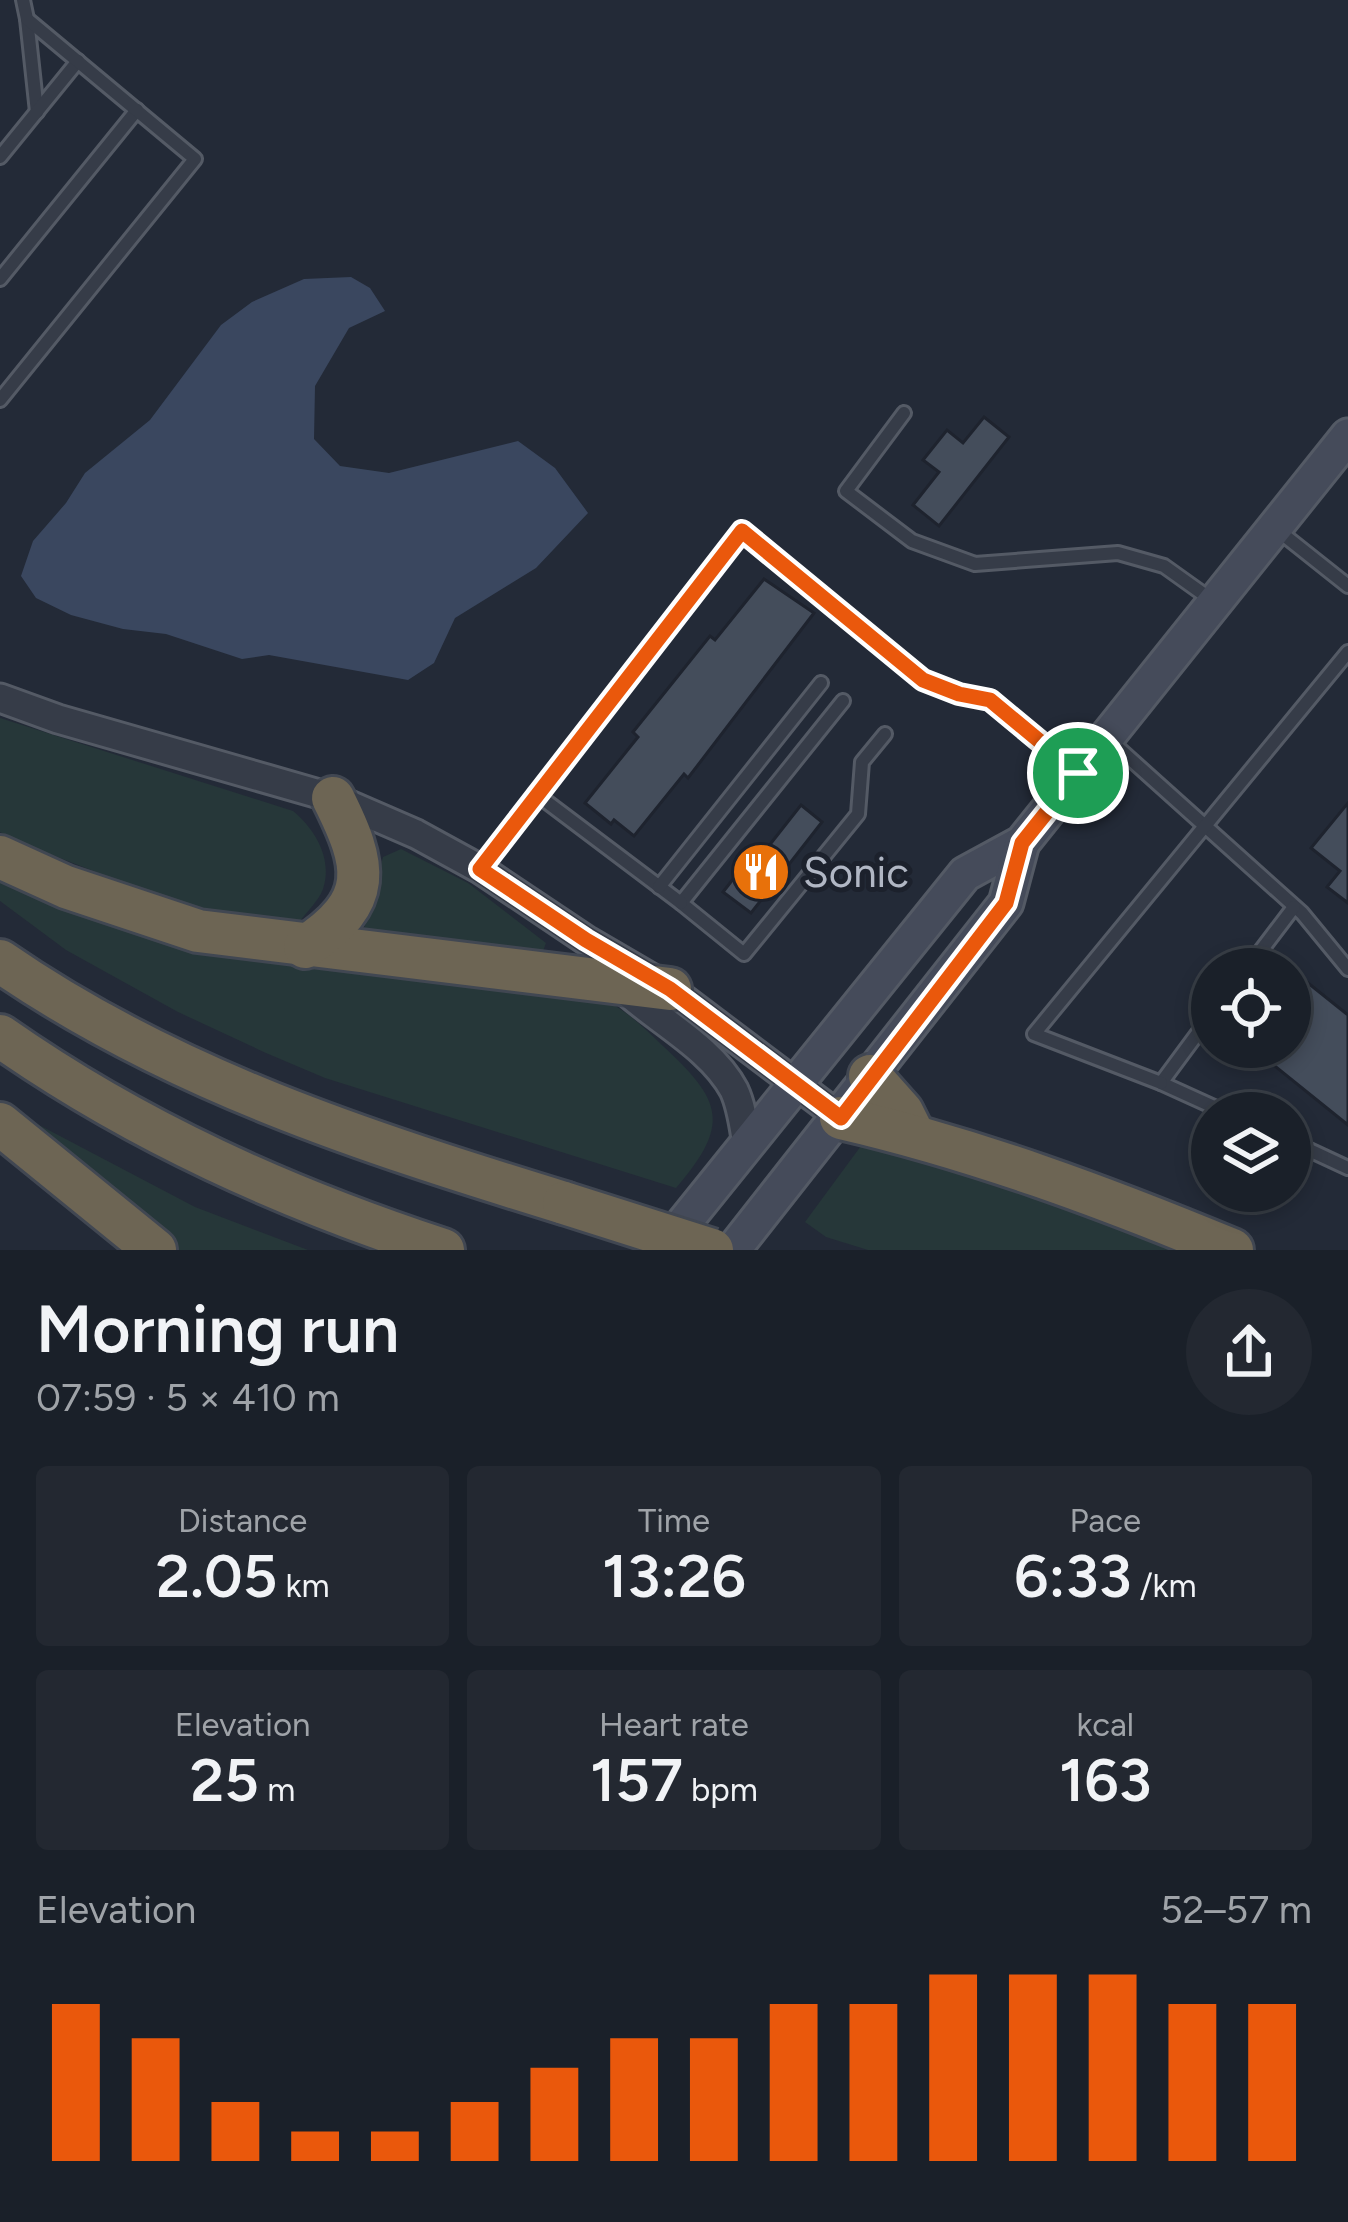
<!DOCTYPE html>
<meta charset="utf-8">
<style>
body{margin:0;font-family:Figtree,sans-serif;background:#232831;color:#f1f3f6;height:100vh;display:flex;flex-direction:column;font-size:45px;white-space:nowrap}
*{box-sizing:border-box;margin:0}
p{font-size:39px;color:#9fa3a8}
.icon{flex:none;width:66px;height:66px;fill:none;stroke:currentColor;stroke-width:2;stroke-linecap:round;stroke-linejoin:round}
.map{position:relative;height:1250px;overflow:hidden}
.panel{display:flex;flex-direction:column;background:#1a2029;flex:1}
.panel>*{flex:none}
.tools{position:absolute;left:1191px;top:948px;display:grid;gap:24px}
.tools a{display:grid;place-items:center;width:120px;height:120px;border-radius:50%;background:#1a2029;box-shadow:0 6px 18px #0003,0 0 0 3px #383e46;font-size:60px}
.pin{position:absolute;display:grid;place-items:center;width:102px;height:102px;color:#fff;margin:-51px;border:6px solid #fff;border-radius:50%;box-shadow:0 3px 12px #0007}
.round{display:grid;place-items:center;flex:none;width:126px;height:126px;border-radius:63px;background:#232831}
.headline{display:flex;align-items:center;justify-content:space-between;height:204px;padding:0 36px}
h1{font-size:66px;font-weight:600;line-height:90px}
.stats{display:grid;grid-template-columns:repeat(3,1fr);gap:18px;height:204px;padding:12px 36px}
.stats div{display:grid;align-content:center;border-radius:12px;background:#232831;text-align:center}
.stats b{font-size:60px;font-weight:600}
.stats small{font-size:33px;font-weight:400}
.stats p{font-size:33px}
.chart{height:336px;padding:24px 36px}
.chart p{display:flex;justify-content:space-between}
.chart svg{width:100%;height:216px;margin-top:12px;stroke:#ea580c;stroke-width:6}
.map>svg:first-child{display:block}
.green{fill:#263739}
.water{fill:#3a475f}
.building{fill:#444d5b;stroke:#1e232e;stroke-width:3}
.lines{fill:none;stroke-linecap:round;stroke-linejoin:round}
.service-casing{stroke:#545a65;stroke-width:18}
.tertiary-casing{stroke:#545a65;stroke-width:33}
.secondary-casing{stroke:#545a65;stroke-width:39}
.motorway-casing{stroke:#414752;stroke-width:48}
.service{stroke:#363c48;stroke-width:12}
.tertiary{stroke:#363c48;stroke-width:27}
.secondary{stroke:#454b5a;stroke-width:33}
.motorway{stroke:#6d6554;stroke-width:42}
.motorway-bridge-casing{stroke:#414752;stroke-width:48;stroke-linecap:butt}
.motorway-bridge{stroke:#6d6554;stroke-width:42}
.route-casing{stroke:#fff;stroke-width:24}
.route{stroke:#ea580c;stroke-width:15}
.labels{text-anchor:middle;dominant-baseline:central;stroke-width:10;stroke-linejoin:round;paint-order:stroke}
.poi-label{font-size:42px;fill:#b1b7c4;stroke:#1c212c;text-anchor:start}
</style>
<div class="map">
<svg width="1348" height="1250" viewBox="0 0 1348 1250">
<rect width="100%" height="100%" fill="#232a37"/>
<!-- green -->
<g class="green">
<path d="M0,718L293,811C315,829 333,859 323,889C319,900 307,912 300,921L234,916L184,906L16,841L0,832Z"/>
<path d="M401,849L468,883L546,943L540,959L364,929L383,857Z"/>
<path d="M0,872L594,996C623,1006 641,1025 663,1046C721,1100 732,1123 676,1188L325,1078L266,1053L178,1012L66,950L0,901Z"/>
<path d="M20,1115L195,1207L308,1250H171Z"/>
<path d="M869,1135L1191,1250H868L826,1237L805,1222Z"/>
</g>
<!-- water -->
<path class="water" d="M351,277L370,288L385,311L349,328L315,386L314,439L340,466L389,473L518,441L555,468L588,513L536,568L455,618L434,663L408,680L269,655L242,659L166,634L123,629L71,615L36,598L21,576L33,541L66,503L85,473L150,420L221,325L252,302L304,279Z"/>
<!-- building -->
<g class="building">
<path d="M984,417L1009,437L939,526L913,505L939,472L923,460L947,430L963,443Z"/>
<path d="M764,579L814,613L688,778L684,774L634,836L614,820L611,824L585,803L638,737L633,732L710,636L715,640Z"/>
<path d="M1348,803V903L1327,887L1340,871L1311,848Z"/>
<path d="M801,805L822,822L751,913L723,892L758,847L764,852Z"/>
<path d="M1308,983L1348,1015V1125L1255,1050L1257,1047H1290V1006Z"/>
</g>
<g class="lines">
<!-- service casing -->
<g class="service-casing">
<g id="service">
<path d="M27,19L37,112"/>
<path d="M0,157L78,61"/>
<path d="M0,279L137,110"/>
<path d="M0,400L195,159L27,19L23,0"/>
<path d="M904,413L846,491L912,541L975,564L1118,553L1164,566L1213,601"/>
<path d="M1275,528L1348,586"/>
<path d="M843,701L681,903L744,954L858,814L862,762L885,734"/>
<path d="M1107,738L1302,913L1348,969"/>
<path d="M535,793L681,903"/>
<path d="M481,868L742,531L923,680L959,694L990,700L1077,772"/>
<path d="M659,887L821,683"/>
<path d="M1247,969L1294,907"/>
<path d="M1212,1014L1161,1083L1227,1113"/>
<path d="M1161,1083L1034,1034L1348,652"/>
<path d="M1290,1141L1348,1168"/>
</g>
</g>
<!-- tertiary casing -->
<g class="tertiary-casing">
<g id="tertiary">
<path d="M0,698L58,719L333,798L416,834L480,869L586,940L670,989L841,1118"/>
<path d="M616,982C652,1018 710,1045 734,1090C742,1107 744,1127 747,1145"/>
</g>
</g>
<!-- secondary casing -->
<g class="secondary-casing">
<g id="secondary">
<path d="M662,1250L965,874L1022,843L1348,436"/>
<path d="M733,1250L1006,903L1022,843"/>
</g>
</g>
<!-- motorway casing -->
<g class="motorway-casing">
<g id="motorway">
<path d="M0,857L66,887L198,931L670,989"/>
<path d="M305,947C375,901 367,866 333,798"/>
<path d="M0,961C172,1080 366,1142 564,1203"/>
<path d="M0,1036C137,1132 285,1198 443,1250"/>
<path d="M870,1076L902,1112L914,1136"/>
<path d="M841,1118C975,1149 1104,1197 1232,1250"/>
<path d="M0,1124L155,1250"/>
</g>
</g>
<!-- service -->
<use href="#service" class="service"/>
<!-- tertiary -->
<use href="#tertiary" class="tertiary"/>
<!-- secondary -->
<use href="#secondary" class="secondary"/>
<!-- motorway -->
<use href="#motorway" class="motorway"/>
<!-- motorway-bridge casing -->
<g class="motorway-bridge-casing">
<path id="motorway-bridge" d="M564,1203L712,1250"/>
</g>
<!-- motorway-bridge -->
<use href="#motorway-bridge" class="motorway-bridge"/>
</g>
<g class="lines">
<!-- route casing -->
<g class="route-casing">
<path id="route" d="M742,531L923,680L959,694L990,700L1078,773L1022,843L1006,903L841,1118L670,989L586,940L480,869Z"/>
</g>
<!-- route -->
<use href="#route" class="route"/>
</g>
<!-- icons -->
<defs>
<g id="restaurant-disc" transform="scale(3)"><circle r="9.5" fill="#e8710a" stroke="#1c212c"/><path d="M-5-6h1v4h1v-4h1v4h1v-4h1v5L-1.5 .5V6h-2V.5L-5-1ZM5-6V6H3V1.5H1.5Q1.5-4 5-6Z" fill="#fff"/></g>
</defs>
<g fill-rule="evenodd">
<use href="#restaurant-disc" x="761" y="872"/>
</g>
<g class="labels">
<!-- poi labels -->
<g class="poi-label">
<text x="803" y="872">Sonic</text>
</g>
</g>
</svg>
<div class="tools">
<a><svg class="icon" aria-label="locate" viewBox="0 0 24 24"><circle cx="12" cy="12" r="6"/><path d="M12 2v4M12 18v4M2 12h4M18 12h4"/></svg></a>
<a><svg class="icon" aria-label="layers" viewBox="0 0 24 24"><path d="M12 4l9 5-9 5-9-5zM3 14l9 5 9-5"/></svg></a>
</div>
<div class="pin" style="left:1078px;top:773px;background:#1e9e55"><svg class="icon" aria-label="arrive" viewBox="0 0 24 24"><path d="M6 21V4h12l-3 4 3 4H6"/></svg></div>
</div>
<section class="panel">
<div class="headline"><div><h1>Morning run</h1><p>07:59 · 5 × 410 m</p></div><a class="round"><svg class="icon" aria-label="share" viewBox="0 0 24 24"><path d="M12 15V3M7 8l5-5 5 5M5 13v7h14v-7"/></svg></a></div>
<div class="stats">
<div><p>Distance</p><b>2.05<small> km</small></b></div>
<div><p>Time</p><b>13:26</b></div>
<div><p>Pace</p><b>6:33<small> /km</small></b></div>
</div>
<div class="stats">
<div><p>Elevation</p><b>25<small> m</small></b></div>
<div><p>Heart rate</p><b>157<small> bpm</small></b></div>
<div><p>kcal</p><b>163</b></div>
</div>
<div class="chart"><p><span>Elevation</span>52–57 m</p>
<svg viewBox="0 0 160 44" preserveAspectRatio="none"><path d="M5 44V12M15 44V19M25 44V32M35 44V38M45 44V38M55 44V32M65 44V25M75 44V19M85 44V19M95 44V12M105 44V12M115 44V6M125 44V6M135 44V6M145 44V12M155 44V12"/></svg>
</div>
</section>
